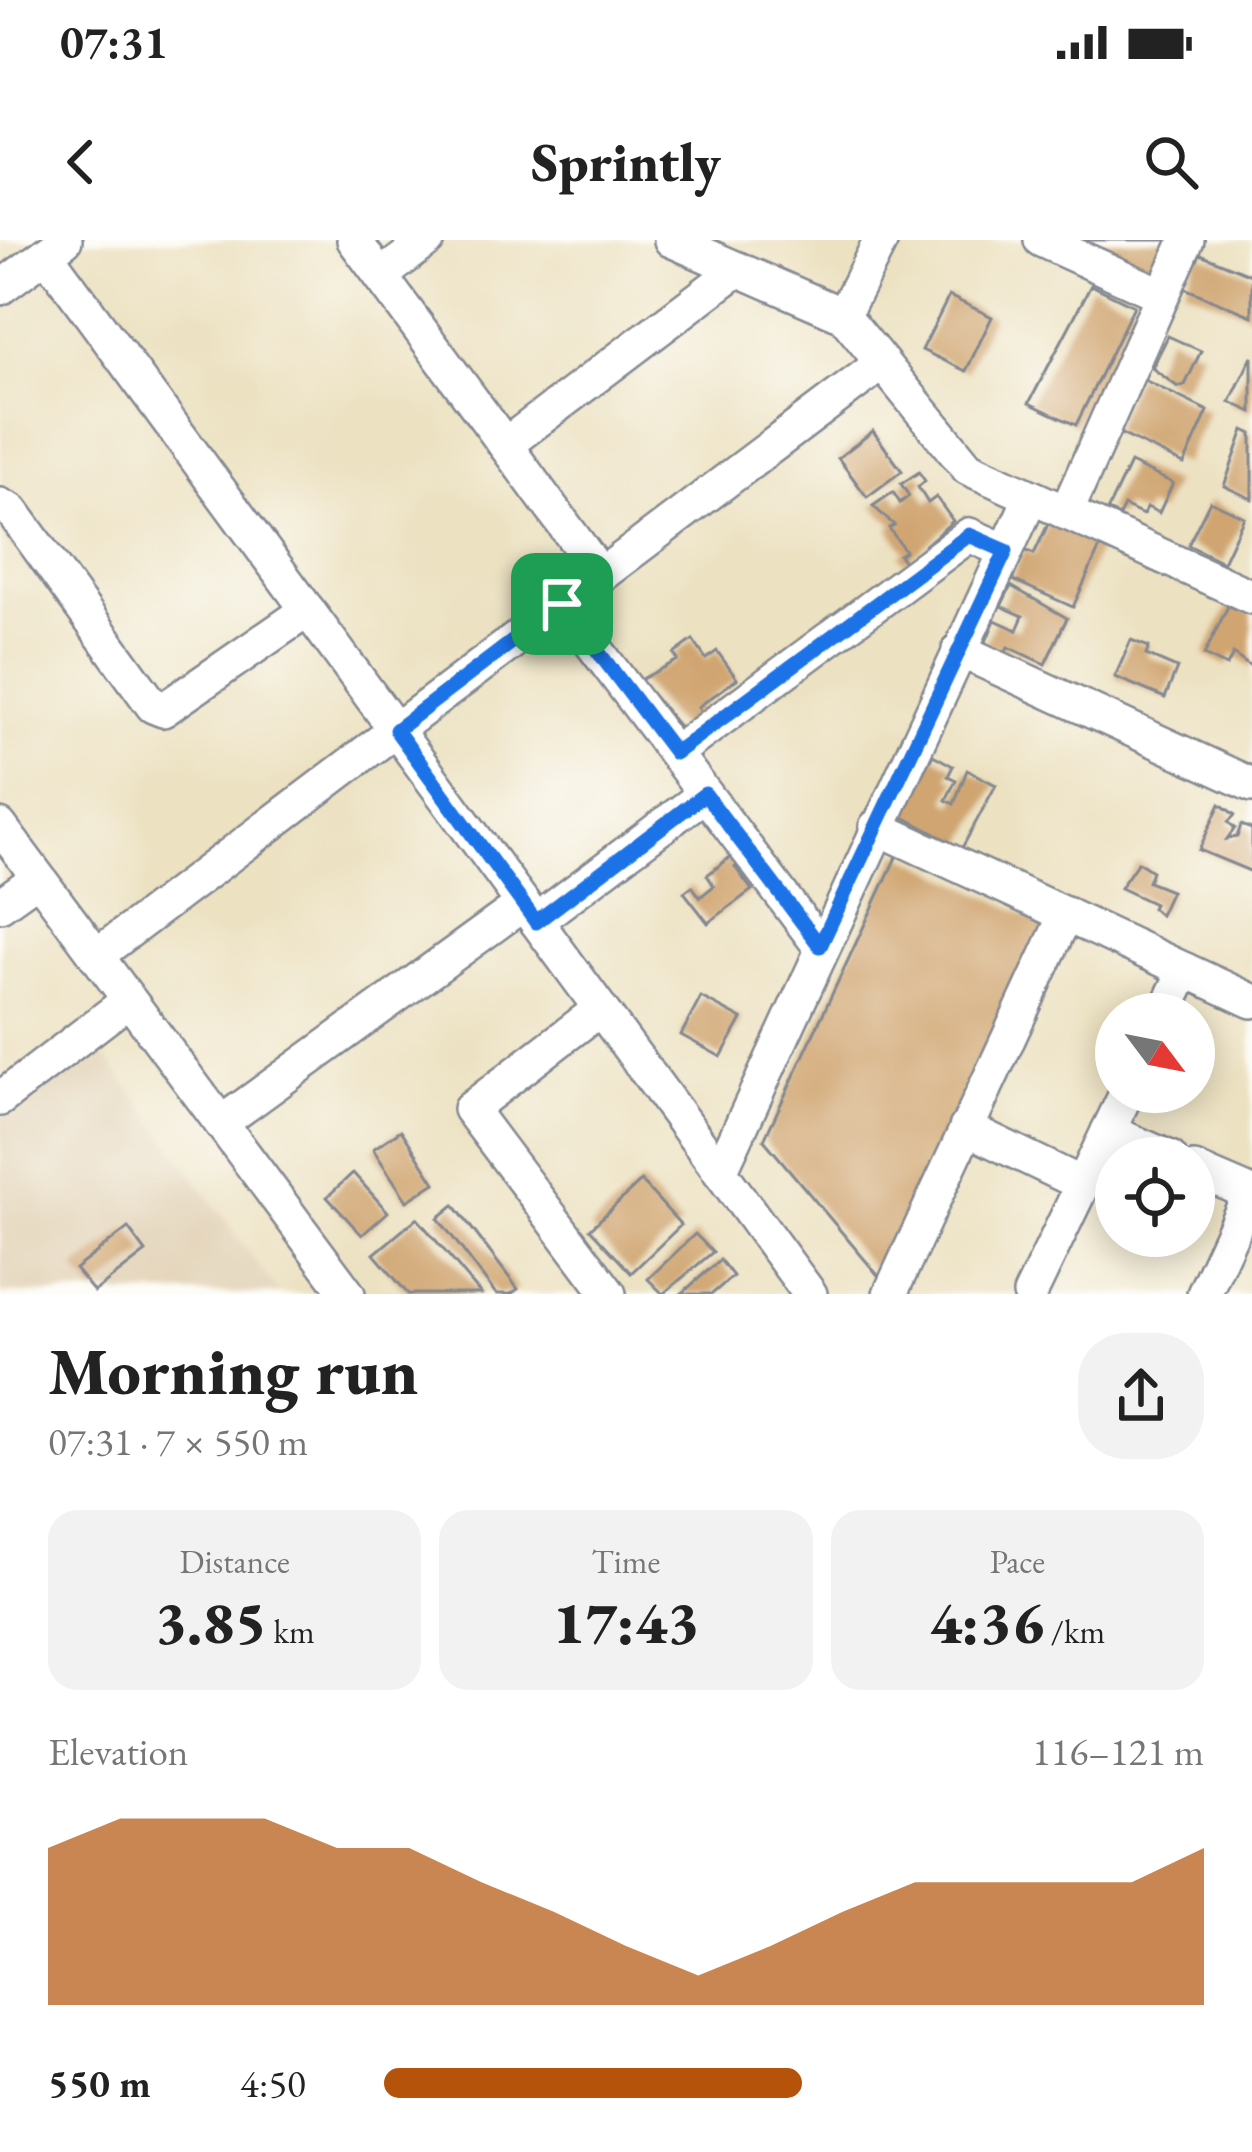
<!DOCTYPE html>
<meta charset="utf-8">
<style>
body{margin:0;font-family:"EB Garamond",serif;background:#f2f2f2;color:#222;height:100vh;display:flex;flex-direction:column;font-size:45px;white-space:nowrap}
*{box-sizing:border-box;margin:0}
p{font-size:39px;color:#767676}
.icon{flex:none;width:66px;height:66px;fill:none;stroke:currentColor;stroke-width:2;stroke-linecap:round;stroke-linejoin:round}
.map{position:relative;height:1054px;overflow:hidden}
.drawer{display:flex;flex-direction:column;background:#fff;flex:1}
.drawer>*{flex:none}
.needle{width:78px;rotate:122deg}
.buttons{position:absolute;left:1095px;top:753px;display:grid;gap:24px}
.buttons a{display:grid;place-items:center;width:120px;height:120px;border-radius:50%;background:#fff;box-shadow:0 6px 30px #0003;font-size:60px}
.pin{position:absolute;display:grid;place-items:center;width:102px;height:102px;color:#fff;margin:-51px;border-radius:24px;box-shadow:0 6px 18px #0006}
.round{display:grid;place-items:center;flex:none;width:126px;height:126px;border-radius:48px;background:#f2f2f2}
.headline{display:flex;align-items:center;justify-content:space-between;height:204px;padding:0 48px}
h1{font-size:66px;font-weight:800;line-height:90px}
.stats{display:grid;grid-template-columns:repeat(3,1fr);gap:18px;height:204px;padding:12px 48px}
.stats div{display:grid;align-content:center;border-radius:30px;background:#f2f2f2;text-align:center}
.stats b{font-size:60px;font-weight:800}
.stats small{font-size:33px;font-weight:400}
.stats p{font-size:33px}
.chart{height:336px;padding:24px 48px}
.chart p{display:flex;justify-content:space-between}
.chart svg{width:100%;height:216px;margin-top:12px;fill:#b45309;opacity:.7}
ul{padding:0 48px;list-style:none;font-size:39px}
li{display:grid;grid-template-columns:192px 144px 1fr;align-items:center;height:90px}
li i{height:30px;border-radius:15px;background:#b45309}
.status{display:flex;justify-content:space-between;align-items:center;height:84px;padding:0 60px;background:#fff;direction:ltr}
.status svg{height:33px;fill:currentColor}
header{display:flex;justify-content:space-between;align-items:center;height:156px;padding:0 48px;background:#fff;font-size:54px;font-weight:800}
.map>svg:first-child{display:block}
.built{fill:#e2d2b6}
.building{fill:#d0a571}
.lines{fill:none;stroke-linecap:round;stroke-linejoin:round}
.minor-casing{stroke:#848890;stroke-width:38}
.minor{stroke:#fff;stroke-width:33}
.route-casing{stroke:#fff;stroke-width:24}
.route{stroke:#1a73e8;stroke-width:15}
</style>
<div class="status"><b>07:31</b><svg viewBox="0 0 49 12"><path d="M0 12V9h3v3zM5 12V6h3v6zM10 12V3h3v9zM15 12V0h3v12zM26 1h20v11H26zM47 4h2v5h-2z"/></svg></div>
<header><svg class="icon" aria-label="back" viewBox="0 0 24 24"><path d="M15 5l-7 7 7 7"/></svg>Sprintly<svg class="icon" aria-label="search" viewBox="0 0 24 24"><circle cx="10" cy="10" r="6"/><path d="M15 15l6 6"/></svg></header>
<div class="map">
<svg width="1252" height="1054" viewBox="0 0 1252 1054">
<rect width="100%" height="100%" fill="#fdfcf7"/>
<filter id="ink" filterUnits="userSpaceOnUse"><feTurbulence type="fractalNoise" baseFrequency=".00833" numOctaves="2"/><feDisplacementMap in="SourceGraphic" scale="24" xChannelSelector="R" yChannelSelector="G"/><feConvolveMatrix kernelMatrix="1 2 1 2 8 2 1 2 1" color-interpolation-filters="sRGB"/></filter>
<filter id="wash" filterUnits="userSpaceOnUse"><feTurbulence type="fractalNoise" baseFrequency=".004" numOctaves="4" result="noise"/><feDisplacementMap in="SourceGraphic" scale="48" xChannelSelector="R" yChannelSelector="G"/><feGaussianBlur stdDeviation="2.7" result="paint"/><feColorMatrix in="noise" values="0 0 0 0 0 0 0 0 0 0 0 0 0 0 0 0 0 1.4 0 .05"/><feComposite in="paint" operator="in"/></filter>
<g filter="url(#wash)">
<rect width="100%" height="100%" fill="#ece1c1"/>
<!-- built -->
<path class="built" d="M85,813L104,814L279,1054H0V876Z"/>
<g id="blocks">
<!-- building -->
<g class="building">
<path d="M1068,0H1171L1151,41Z"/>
<path d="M1198,13L1252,35V76L1184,48Z"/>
<path d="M1091,45L1134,66L1076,185L1029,163Z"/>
<path d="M949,56L992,77L966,131L922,110Z"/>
<path d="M1168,96L1201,111L1185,145L1178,147L1152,128Z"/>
<path d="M1252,116V172L1230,162Z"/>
<path d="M1136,136L1208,171L1184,224L1113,190Z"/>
<path d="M1244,190L1252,194V259L1224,246Z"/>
<path d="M873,191L902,231L867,257L838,218Z"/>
<path d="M1130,223L1173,243L1159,273L1147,267L1143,275L1124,266L1119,276L1107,271Z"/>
<path d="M919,232L925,241L918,247L928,263L936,257L953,281L905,323L899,315L905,311L889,288L894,285L873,266L893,252L900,263L909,256L901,244Z"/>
<path d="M1210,261L1244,277L1223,322L1188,305Z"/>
<path d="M1049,282L1101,305L1073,367L1011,339L1024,310L1034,314Z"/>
<path d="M1011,346L1067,378L1045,424L1008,407L1005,413L985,404L995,380L1017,390L1023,376L1001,366Z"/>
<path d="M1230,362L1252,373V428L1233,414L1227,426L1204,415Z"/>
<path d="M693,400L706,419L717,411L737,439L698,467L703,475L682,490L640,440L678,420L674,414Z"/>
<path d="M1131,400L1149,407L1146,415L1177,428L1165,458L1115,437Z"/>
<path d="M933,515L953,526L948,536L956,540L946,560L954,564L967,530L996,545L962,608L900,575Z"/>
<path d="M1220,564L1235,575L1228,582L1235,588L1227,599L1237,597L1241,585L1252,589V632L1199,610Z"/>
<path d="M738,611L744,620L735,627L752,650L708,683L684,652L692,646L700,657L714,646L707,635Z"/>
<path d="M898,613L1050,687L882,1040L764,900Z"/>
<path d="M1138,622L1152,631L1148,642L1171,651L1160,675L1152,668L1154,664L1120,648Z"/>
<path d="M701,757L742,779L721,817L681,795Z"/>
<path d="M401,890L435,943L407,961L373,909Z"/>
<path d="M353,933L388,972L362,995L327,957Z"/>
<path d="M641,941L681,985L631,1033L590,989Z"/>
<path d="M454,965L518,1049L511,1054H496L438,978Z"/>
<path d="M417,978L481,1054H408L374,1014Z"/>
<path d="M128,988L146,1012L94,1052L75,1029Z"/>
<path d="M695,994L713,1012L663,1054L648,1039Z"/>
<path d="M720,1020L733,1036L712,1054H681Z"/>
</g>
</g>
</g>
<g filter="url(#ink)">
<use href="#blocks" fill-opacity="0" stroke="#848890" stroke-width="3"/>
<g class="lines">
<!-- minor casing -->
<g class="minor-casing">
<g id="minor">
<path d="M354,0L601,335"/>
<path d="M671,0L843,75L968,228L1252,357"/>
<path d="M1041,0L1162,55"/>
<path d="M46,14L810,1054"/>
<path d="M382,35L428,0"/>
<path d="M0,48L65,0"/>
<path d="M843,75L881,0"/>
<path d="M505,205L738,29"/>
<path d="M0,265L12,271L153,466L163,470L308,370"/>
<path d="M1066,273L1187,0"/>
<path d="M562,364L820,706"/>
<path d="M959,410L1252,545"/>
<path d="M675,513L969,295L1006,311"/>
<path d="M0,586L348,1054"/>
<path d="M876,587L1252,761"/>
<path d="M0,665L38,638"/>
<path d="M536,681L705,554"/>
<path d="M96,716L882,123"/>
<path d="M600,769L470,869L609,1054"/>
<path d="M1164,774L1185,730"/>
<path d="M0,859L129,760"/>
<path d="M221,883L523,664"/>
<path d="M966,888L1082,944"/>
<path d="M1108,891L1170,918"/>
<path d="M1194,929L1252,954"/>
<path d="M720,932L1031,257"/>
<path d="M890,1054L1066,674"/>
<path d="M1030,1054L1127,852"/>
<path d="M1204,1054L1250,953"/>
</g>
</g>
<!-- minor -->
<use href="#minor" class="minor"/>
</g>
</g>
<g class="lines" filter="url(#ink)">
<!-- route casing -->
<g class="route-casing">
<path id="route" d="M969,295L1006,311L820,706L705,554L536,682L396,490L562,364L675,513Z"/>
</g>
<!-- route -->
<use href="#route" class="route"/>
</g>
</svg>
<div class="buttons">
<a><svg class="needle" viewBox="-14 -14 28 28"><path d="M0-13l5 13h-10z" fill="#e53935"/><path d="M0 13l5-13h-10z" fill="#767676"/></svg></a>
<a><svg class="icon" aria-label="locate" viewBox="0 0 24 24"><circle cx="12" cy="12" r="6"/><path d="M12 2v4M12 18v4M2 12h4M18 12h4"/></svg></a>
</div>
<div class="pin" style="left:562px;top:364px;background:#1e9e55"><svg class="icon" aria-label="arrive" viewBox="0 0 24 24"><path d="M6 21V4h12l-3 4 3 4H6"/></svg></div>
</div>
<section class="drawer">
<div class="headline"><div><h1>Morning run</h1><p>07:31 · 7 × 550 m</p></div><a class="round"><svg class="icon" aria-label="share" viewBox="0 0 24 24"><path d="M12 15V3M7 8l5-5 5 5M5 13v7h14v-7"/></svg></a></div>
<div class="stats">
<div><p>Distance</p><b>3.85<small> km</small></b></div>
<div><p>Time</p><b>17:43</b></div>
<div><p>Pace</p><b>4:36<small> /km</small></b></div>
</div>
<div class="chart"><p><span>Elevation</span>116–121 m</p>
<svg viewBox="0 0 160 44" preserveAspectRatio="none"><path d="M0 44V12L10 6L20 6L30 6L40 12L50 12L60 19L70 25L80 32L90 38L100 32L110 25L120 19L130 19L140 19L150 19L160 12V44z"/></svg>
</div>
<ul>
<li><b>550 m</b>4:50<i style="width:51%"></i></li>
</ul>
</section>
